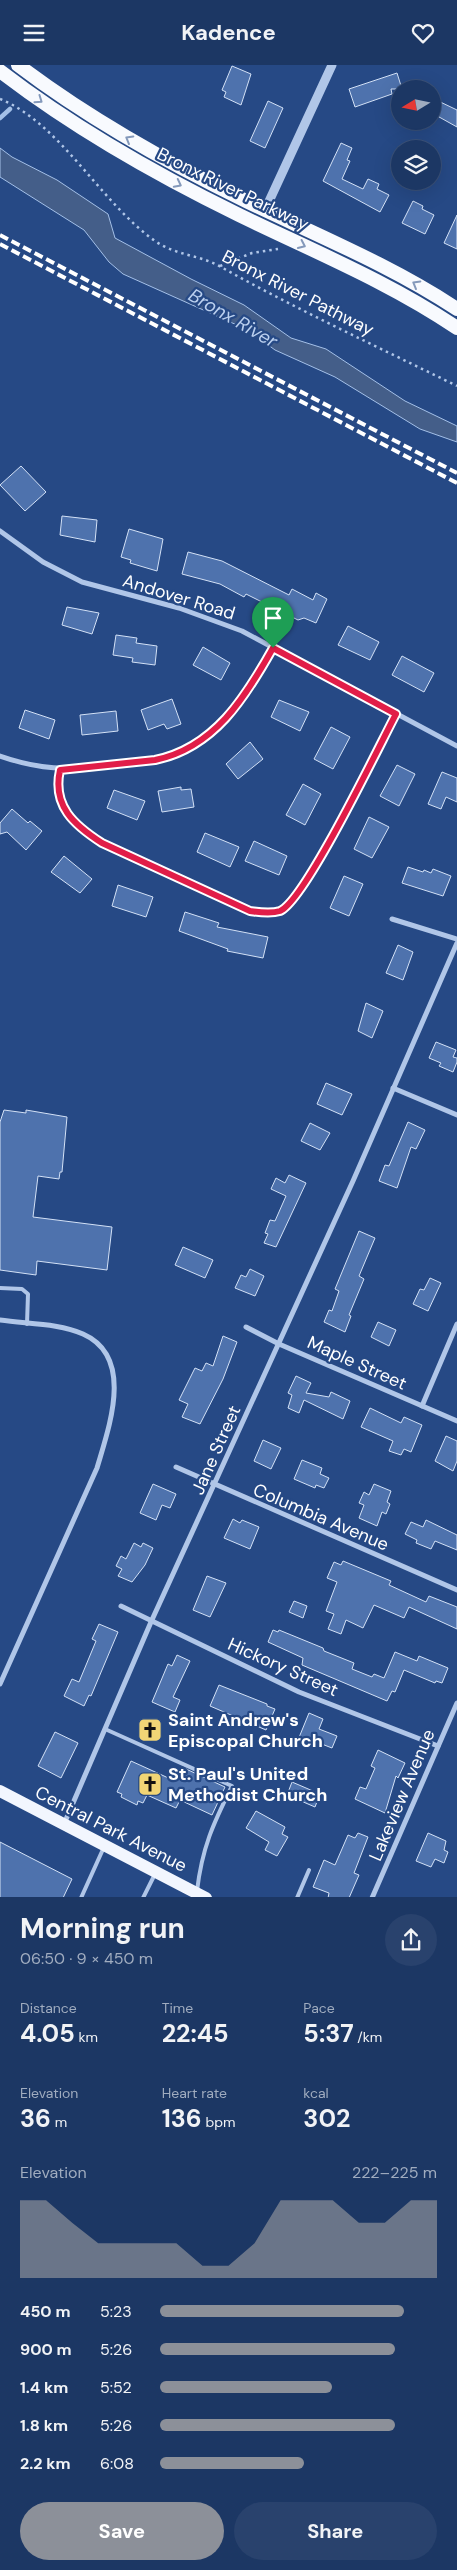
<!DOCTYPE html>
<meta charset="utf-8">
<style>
body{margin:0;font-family:"DM Sans",sans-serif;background:#29426d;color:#f1f3f6;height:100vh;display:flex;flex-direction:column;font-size:19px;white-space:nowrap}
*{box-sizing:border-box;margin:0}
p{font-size:16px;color:#a0acbf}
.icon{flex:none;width:28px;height:28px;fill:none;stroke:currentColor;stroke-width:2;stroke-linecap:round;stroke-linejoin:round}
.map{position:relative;height:1832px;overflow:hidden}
.sheet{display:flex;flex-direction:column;background:#1c3764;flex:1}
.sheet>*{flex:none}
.needle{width:32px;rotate:260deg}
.fabs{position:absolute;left:391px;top:15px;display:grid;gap:10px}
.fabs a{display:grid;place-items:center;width:50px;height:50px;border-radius:50%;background:#1c3764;box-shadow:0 5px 20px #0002,0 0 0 1px #3a5178;font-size:25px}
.pin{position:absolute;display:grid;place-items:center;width:42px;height:42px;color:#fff;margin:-51px -21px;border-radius:50% 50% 50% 0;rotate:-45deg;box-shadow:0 0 5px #0007}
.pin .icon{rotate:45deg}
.round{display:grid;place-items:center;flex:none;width:52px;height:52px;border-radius:26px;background:#29426d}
.head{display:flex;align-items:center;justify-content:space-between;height:85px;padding:0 20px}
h1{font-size:28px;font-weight:700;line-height:38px}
.stats{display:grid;grid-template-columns:repeat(3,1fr);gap:8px;height:85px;padding:5px 20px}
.stats div{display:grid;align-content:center}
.stats b{font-size:25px;font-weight:700}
.stats small{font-size:14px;font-weight:400}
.stats p{font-size:14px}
.chart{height:140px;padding:10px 20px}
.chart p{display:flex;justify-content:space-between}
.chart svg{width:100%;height:90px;margin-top:5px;fill:#8c9099;opacity:.7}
.primary-button{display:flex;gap:10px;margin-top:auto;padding:10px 20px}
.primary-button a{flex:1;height:58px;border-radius:30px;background:#8c9099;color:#fff;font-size:20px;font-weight:700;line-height:58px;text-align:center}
.primary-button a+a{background:#29426d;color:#f1f3f6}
ul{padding:0 20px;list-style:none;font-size:16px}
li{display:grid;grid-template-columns:80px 60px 1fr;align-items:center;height:38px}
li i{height:12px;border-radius:6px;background:#8c9099}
header{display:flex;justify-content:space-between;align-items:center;height:65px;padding:0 20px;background:#1c3764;font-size:22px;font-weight:700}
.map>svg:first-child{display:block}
.water{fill:#445e89;stroke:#a4c0e8}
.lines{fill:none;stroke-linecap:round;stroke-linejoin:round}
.stream{stroke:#a4c0e8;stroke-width:4.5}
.building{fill:#4e72ad;stroke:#d3e1f6}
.path{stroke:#b0c6e8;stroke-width:2.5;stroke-dasharray:2.5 4;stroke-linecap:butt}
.service{stroke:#b0c6e8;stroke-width:4}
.minor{stroke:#b0c6e8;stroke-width:5}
.tertiary{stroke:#b0c6e8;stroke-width:9}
.primary{stroke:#f2f6fe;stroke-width:12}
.trunk{stroke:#f8fafe;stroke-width:14}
.rail{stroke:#fff;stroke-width:4;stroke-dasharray:9 4;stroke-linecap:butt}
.oneway{stroke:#8499bb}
.route-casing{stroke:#fff;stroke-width:10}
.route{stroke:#e11d48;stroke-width:6}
.labels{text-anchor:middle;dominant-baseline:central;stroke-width:4.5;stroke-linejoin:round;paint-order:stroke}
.street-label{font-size:18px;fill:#fff;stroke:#264985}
.poi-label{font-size:18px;font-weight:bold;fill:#fff;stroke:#264985;text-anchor:start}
.water-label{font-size:19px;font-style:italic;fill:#bbd0ef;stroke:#264985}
</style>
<header><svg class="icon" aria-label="menu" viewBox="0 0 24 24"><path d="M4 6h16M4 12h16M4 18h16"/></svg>Kadence<svg class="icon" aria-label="heart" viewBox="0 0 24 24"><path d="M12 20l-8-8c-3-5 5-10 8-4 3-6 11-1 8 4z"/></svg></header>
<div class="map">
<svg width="457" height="1833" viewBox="0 0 457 1833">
<rect width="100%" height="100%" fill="#264985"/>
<!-- water -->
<path class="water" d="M0,83L12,92L57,115L108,149L115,173L191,214L244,240L291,273L326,284L405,336L457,361V377L420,364L335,312L275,285L248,265L123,209L109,197L84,165L0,112Z"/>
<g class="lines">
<!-- stream -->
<path class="stream" d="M0,53L10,44"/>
</g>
<!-- building -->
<g class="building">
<path d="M232,1L251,9L241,40L224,32L226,27L222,25Z"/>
<path d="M397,8L402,24H391L392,29L355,42L349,24Z"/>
<path d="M432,33L457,45V62L432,48Z"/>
<path d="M268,36L283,43L265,83L250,76Z"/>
<path d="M341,78L352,83L347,95L350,96L342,114L363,124L368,114L379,119L377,124L389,130L380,147L323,116Z"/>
<path d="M413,136L423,141L422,144L434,150L425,169L402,158Z"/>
<path d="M457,150V184L444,178Z"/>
<path d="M21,401L46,427L25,446L0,420Z"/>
<path d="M62,451L97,455L95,477L60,470Z"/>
<path d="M129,464L163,474L157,506L130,498L131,495L121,492Z"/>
<path d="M188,487L222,496L289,530L292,524L313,535L316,528L327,534L316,558L304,553L298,555L246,529L244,532L220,519L182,509Z"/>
<path d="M67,542L99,548L92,569L62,560Z"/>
<path d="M348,561L379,577L370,595L338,580Z"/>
<path d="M116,570L137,573L136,578L157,581L155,600L132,597L133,593L113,590Z"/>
<path d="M203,582L230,598L221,615L193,600Z"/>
<path d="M402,591L434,608L424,627L392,610Z"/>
<path d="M172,634L181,659L167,664L164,659L148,665L141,645Z"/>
<path d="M279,635L309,647L300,666L271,652Z"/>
<path d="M25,645L55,655L49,674L19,663Z"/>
<path d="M116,646L118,666L82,670L80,650Z"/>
<path d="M331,662L350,672L333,704L314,694Z"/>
<path d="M250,677L263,694L238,714L226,699Z"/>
<path d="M397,700L415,709L399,741L380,731Z"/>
<path d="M442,707L457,713V737L446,732L441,744L428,739Z"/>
<path d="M303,719L321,729L305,760L286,750Z"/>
<path d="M181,722V725L191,724L194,742L162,747L158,726Z"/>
<path d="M114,725L145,736L137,755L107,743Z"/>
<path d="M12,744L28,758L30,756L42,766L26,785L7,767L0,769V758Z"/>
<path d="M369,752L389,762L372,793L354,784Z"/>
<path d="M205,768L239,782L230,802L197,787Z"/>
<path d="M254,776L287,791L279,810L245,796Z"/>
<path d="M64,791L92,814L80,828L51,807Z"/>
<path d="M408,802L423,807L424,805L431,808L433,804L451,811L443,831L402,818Z"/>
<path d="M344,811L363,819L349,851L330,843Z"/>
<path d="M118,820L153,832L146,852L112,841Z"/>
<path d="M185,847L219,858L217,862L268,872L263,893L227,886L228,884L179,866Z"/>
<path d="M398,880L413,887L403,915L386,908Z"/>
<path d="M366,938L383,946L372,973L358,966Z"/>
<path d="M436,977L456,985L453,992L457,993V997L453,1007L439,1001L441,998L429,993Z"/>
<path d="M326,1018L352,1029L342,1050L317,1039Z"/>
<path d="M4,1045L26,1048V1045L67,1052L62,1107H60L59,1114L38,1111L33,1152L112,1162L107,1205L37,1196L36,1210L0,1205V1057Z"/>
<path d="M408,1057L425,1065L416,1084L411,1082L397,1123L379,1116L385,1100L389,1101Z"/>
<path d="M310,1058L330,1068L320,1085L301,1076Z"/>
<path d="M289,1110L306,1118L276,1182L264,1178L268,1169L265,1168L270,1155L275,1156L286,1131L271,1124L276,1113L285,1118Z"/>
<path d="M359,1166L375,1173L359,1211L364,1214L349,1250L351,1251L345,1267L324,1257L329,1245L332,1246L339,1226L335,1224Z"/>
<path d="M183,1182L213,1195L205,1213L175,1200Z"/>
<path d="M250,1204L264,1211L255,1231L235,1223L241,1210L246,1212Z"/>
<path d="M430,1213L441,1218L428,1246L413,1239L420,1224L424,1225Z"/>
<path d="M378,1257L396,1265L389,1281L371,1272Z"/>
<path d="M223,1271L237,1277L223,1314L200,1359L182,1352L188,1339L179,1335L195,1303L202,1306L206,1298L213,1301Z"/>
<path d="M296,1311L311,1318L306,1328L329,1332L331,1327L350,1336L343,1354L304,1335L299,1348L288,1343L292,1330L288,1328Z"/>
<path d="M370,1343L401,1358L404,1352L422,1360L411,1387L404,1384L401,1390L389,1386L393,1376L361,1362Z"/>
<path d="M446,1371L457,1376V1396L453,1406L435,1396Z"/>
<path d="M263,1375L281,1383L271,1404L254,1396Z"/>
<path d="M302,1395L322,1403L320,1409L329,1413L324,1423L316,1420L315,1423L294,1414Z"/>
<path d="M153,1419L176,1429L170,1443L162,1440L156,1455L140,1448Z"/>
<path d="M374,1419L391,1426L387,1437L390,1439L386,1449L382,1447L377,1461L359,1453L364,1440L359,1438L364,1427L369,1430Z"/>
<path d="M233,1454L240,1458L242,1455L259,1462L250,1484L224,1473Z"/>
<path d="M426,1455L457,1470V1485L435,1476L431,1484L416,1478L417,1475L405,1469L411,1457L423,1462Z"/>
<path d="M134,1478L141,1482L143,1478L153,1483L145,1500L132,1517L118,1511L122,1504L116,1501L121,1491L126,1494Z"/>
<path d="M343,1496L391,1516L389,1520L426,1537L429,1531L457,1542V1564L409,1542L404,1553L374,1540L363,1563L346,1555L341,1569L328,1564L334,1549L326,1546L337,1517L327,1513L334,1497L341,1500Z"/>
<path d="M207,1511L226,1518L210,1552L193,1545Z"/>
<path d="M294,1536L307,1541L303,1553L289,1547Z"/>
<path d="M99,1559L118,1567L91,1631L89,1630L84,1641L64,1631L72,1614L79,1617L96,1576L92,1574Z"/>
<path d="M273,1565L278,1567L279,1565L323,1583L324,1586L354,1598L352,1604L372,1612L374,1609L384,1613L395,1587L417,1596L419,1591L448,1603L442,1618L436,1616L435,1618L404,1605L395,1627L392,1626L387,1636L302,1600L303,1593L268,1577Z"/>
<path d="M177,1590L190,1596L173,1632L180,1635L175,1647L152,1637L168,1599L172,1601Z"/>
<path d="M219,1620L267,1639V1641L275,1644L266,1665L210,1641Z"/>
<path d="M309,1648L323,1654L319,1664L337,1671L332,1683L314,1676L309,1675L308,1679L298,1675Z"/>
<path d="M55,1667L78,1678L61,1713L38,1701Z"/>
<path d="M378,1685L405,1698L398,1713L396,1711L385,1748L355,1734L360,1722L366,1724L375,1703L371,1701Z"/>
<path d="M131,1696L175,1716L178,1710L182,1712L186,1704L225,1722L212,1750L180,1735L176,1743L147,1730L143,1738L138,1736L137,1740L121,1732L122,1729L117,1727Z"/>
<path d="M292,1717L320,1729L315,1742L287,1730Z"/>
<path d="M256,1746L285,1762L282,1769L288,1772L277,1791L265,1785L269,1777L246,1763Z"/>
<path d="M358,1768L368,1772L354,1808L359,1810L349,1833H328L329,1828L313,1822L324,1795L335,1800L348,1770L355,1773Z"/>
<path d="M428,1768L446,1776L444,1785L448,1787L444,1798L435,1794L431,1802L416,1796Z"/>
<path d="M0,1777L72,1814L63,1833H0Z"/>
</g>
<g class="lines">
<!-- path -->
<g class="path">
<path d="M0,34C60,58 100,137 155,176C177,191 201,190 221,202C298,245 378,282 457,321"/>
<path d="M220,201L252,188L278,184"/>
</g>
<!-- service -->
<g class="service">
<path d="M0,1223L22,1224L28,1229L27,1259"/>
<path d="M105,1664L232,1721C213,1759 202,1783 197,1826"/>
<path d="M81,1833L104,1782"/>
<path d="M143,1833L155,1809"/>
<path d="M297,1833L309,1805"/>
</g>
<!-- minor -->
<g class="minor">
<path d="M0,466L43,497L82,517L179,543L242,566L457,681"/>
<path d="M0,691C40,705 67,705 108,701C129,699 152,698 172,691C221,675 250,626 273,583"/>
<path d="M60,705C55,725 60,742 75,757C94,778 123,788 148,799C182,815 216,830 249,846C259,847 270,849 280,846C305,836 379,681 396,649"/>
<path d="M392,854L457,874"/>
<path d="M393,1023L457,1050"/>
<path d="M0,1255C26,1259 59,1258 83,1269C135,1292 109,1362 97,1403L0,1619"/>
<path d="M246,1262L279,1279L457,1356"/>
<path d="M422,1341L457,1259"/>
<path d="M176,1402L457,1525"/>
<path d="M121,1541L299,1627L438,1681"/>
<path d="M64,1759L151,1557L353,1116L457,878"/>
<path d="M372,1833L457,1638"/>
</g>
<!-- tertiary -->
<path class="tertiary" d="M265,145L332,0"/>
<!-- primary -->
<path class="primary" d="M0,1726L206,1833"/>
<!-- trunk -->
<g class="trunk">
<path d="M18,0C89,54 168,98 248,137C319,171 392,201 457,244"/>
<path d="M0,6C74,63 155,109 239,150C313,186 389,217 457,263"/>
</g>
<!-- rail -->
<g class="rail">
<path d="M0,170L457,408"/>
<path d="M0,179L457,418"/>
</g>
</g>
<!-- one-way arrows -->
<defs><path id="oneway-chevron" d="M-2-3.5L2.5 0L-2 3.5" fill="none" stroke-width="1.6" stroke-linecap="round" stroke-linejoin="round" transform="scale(1.25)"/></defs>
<g class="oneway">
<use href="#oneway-chevron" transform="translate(39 35) rotate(35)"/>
<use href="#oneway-chevron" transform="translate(129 74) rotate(-150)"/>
<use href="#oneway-chevron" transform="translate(178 119) rotate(27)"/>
<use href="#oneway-chevron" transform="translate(302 180) rotate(25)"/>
<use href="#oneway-chevron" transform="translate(416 219) rotate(-150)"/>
</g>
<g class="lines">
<!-- route casing -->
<g class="route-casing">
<path id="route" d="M273,583L396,649C379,681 305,836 280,846C270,849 259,847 250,846L102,778C74,760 52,741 60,705L155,695C214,683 245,633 273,583Z"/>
</g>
<!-- route -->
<use href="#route" class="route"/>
</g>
<!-- icons -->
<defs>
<g id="church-square" transform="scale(1.25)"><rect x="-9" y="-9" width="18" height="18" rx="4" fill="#f1d575" stroke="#264985"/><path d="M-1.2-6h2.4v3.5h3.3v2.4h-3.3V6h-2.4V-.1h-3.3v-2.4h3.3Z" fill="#111"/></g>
</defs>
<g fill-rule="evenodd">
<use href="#church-square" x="150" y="1665"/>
<use href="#church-square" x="150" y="1719"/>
</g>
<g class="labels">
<!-- street labels -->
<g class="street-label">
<text transform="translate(233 124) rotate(26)">Bronx River Parkway</text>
<text transform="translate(298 228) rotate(27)">Bronx River Pathway</text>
<text transform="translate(179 532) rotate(17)">Andover Road</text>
<text transform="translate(357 1298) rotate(24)">Maple Street</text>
<text transform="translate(216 1385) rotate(-66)">Jane Street</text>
<text transform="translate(321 1452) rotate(23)">Columbia Avenue</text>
<text transform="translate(283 1602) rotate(24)">Hickory Street</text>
<text transform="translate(402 1730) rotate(-67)">Lakeview Avenue</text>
<text transform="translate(111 1764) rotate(27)">Central Park Avenue</text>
</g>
<!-- poi labels -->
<g class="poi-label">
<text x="168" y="1655">Saint Andrew's<tspan x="168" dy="21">Episcopal Church</tspan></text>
<text x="168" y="1709">St. Paul's United<tspan x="168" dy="21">Methodist Church</tspan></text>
</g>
<!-- water labels -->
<g class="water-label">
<text transform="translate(233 253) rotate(30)">Bronx River</text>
</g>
</g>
</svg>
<div class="fabs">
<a><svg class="needle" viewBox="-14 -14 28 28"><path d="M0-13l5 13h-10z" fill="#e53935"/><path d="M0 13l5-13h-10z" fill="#a0acbf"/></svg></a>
<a><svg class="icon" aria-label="layers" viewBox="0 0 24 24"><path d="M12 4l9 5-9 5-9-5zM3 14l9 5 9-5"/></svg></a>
</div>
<div class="pin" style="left:273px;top:583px;background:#1e9e55"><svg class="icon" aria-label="arrive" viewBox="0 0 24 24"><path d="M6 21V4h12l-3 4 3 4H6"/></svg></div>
</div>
<section class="sheet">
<div class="head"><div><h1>Morning run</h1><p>06:50 · 9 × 450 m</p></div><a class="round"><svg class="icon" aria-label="share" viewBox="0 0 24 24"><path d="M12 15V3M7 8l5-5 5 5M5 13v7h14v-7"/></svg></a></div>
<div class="stats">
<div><p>Distance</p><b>4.05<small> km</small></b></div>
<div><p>Time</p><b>22:45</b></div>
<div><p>Pace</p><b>5:37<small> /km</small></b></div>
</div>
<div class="stats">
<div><p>Elevation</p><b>36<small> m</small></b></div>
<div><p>Heart rate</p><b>136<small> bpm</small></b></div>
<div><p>kcal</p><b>302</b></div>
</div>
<div class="chart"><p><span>Elevation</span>222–225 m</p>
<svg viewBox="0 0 160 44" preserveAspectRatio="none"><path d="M0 44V6L10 6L20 17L30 27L40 27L50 27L60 27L70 38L80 38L90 27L100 6L110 6L120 6L130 17L140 17L150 6L160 6V44z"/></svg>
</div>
<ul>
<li><b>450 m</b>5:23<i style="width:88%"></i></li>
<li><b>900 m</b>5:26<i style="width:85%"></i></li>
<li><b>1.4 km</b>5:52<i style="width:62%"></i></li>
<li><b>1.8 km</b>5:26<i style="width:85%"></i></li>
<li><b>2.2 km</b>6:08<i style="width:52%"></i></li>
</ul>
<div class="primary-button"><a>Save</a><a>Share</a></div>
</section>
